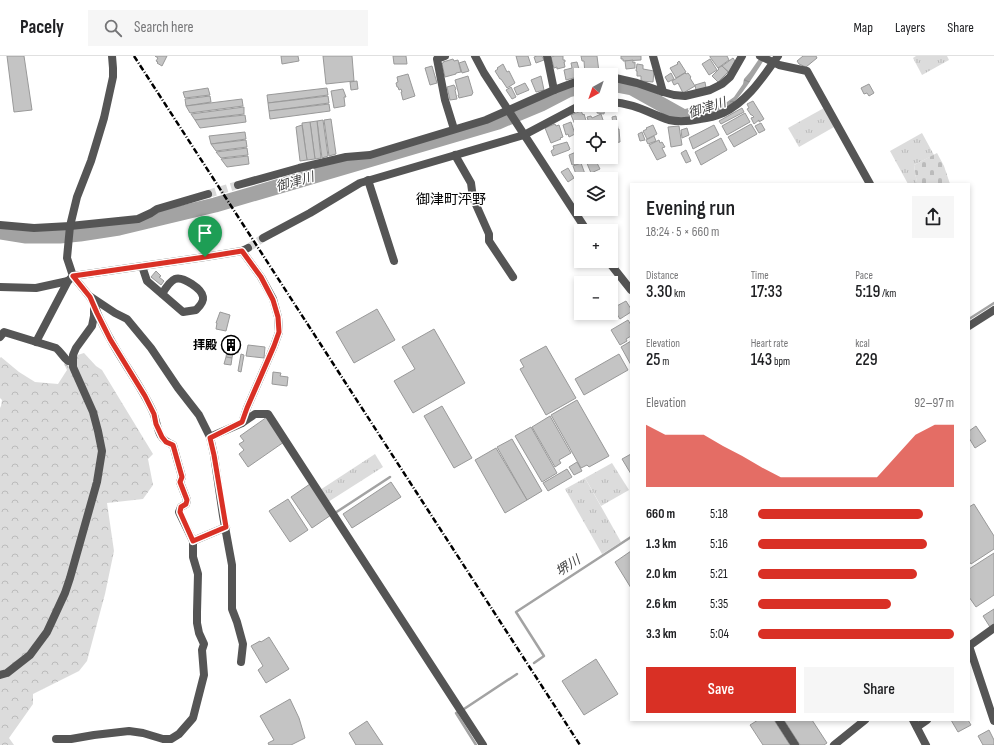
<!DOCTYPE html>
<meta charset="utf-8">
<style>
body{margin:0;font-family:"Sofia Sans Condensed","Noto Sans JP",sans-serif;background:#f6f6f6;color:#202124;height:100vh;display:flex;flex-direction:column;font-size:15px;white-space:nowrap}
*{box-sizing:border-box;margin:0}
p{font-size:13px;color:#757577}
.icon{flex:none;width:22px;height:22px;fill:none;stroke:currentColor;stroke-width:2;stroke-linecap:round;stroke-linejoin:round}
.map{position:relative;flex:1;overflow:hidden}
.drawer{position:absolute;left:630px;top:127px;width:340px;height:538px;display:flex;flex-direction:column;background:#fff;border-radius:0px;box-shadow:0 2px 6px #0003}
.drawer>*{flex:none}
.needle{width:26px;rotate:220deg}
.controls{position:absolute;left:574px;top:12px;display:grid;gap:8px}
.controls a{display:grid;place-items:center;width:44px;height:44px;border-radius:0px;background:#fff;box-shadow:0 2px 6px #0003;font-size:20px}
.pin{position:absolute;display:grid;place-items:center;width:34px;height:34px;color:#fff;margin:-41px -17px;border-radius:50% 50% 50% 0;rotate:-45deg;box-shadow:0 0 4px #0007}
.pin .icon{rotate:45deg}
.round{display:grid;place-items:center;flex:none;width:42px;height:42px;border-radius:0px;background:#f6f6f6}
.overview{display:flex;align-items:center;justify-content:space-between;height:68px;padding:0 16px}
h1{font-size:22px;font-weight:600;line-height:30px}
.figures{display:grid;grid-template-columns:repeat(3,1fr);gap:6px;height:68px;padding:4px 16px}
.figures div{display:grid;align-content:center}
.figures b{font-size:17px;font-weight:600}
.figures small{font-size:11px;font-weight:400}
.figures p{font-size:11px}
.chart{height:112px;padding:8px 16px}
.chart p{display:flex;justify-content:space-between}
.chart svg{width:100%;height:72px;margin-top:4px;fill:#d93025;opacity:.7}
.primary-button{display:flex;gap:8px;margin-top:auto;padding:8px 16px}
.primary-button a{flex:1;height:46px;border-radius:0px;background:#d93025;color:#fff;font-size:16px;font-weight:600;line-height:46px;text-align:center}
.primary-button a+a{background:#f6f6f6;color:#202124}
ul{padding:0 16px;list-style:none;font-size:13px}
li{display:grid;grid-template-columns:64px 48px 1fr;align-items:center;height:30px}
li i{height:10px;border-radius:5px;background:#d93025}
header{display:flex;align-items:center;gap:24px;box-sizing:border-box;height:56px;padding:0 20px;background:#fff;border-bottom:1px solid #e0e0e0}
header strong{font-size:19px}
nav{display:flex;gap:22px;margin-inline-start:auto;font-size:14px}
.search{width:280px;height:36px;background:#f6f6f6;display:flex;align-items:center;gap:10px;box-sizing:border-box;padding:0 14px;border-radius:0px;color:#757577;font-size:15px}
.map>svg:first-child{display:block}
.grass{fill:url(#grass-tufts)}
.forest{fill:url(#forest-crowns)}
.cemetery{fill:url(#cemetery-stones)}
.water{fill:url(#water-ripples)}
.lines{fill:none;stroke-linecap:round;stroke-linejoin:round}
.stream{stroke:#a3a3a3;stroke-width:2.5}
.river{stroke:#a3a3a3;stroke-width:15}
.building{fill:#c4c4c4;stroke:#999}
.minor-tunnel{stroke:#d9d9d9;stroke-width:8;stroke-dasharray:8 4;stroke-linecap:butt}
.minor{stroke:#555;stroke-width:8}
.tertiary{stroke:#555;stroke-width:8}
.rail{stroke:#000;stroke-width:2.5;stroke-dasharray:6 2 1 2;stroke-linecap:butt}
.route-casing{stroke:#fff;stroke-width:8}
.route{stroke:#d93025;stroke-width:5}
.labels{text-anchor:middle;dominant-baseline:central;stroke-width:3;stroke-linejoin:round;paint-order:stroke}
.poi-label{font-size:12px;font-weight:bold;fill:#000;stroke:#fff;text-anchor:end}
.water-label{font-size:13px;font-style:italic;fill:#444;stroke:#fff}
.quarter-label{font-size:14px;fill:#000;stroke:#fff}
</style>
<header>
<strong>Pacely</strong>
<div class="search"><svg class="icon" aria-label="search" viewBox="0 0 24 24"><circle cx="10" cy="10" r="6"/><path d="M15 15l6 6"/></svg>Search here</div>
<nav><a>Map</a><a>Layers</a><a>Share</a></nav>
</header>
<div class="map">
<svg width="994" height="689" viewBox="0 0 994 689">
<defs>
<pattern id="grass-tufts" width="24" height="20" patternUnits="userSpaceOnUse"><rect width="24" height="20" fill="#dcdcdc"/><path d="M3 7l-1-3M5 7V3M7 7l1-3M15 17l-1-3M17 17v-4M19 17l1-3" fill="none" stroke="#bbb"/></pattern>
<pattern id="forest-crowns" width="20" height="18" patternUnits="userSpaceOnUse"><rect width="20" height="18" fill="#dcdcdc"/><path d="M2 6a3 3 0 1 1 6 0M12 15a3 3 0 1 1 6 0" fill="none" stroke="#bbb"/></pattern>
<pattern id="cemetery-stones" width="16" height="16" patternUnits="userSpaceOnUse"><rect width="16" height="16" fill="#dcdcdc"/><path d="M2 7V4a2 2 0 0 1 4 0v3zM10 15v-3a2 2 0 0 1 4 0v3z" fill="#bbb"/></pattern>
<pattern id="water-ripples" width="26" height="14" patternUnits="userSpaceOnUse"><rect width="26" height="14" fill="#a3a3a3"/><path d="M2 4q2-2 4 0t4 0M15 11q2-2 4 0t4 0" fill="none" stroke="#8b8b8b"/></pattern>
</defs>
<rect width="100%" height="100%" fill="#fff"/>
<!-- grass -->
<g class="grass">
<path d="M916,0H947L949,4L922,19L913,2Z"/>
<path d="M824,52L834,71L799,91L788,72Z"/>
<path d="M922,77L934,99L914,109L917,128H908L890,95Z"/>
<path d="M375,398L383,411L328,446L320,434Z"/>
<path d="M612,407L629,434L601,450L585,422Z"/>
<path d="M585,422L621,486L602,498L565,433Z"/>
</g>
<!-- forest -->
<path class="forest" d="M84,297L96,310L102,314L153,398L148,403L153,429L143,443L107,447L114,495L105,538L87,605L79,615L33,638V648L9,682L14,689H0V352L1,350L2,344L0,342V302L1,301L19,316L35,326L58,328L67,314L64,308L68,302Z"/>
<!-- cemetery -->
<path class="cemetery" d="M937,97L944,110L950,128H917L914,109Z"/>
<!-- water -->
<path class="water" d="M761,0L764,4C756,16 743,38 733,47C722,56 699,59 685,61L722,48L724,46H727L734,41L743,28L744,23L750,16Z"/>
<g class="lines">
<!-- stream -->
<g class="stream">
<path d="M969,263L994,247"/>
<path d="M335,457L390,421"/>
<path d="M534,607L544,600L516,556L631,481"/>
<path d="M464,653L517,618"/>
<path d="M458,656L456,657L476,689"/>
</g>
<!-- river -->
<g class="river">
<path d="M611,28L632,32L684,61L711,54"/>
<path d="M0,176L26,180H60L80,178L119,172L215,149L498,66L541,48L568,34L581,31"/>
</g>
</g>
<!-- building -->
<g class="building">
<path d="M7,0H24L32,54L14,56Z"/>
<path d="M155,0H167L162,10L157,7L158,6L156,5L158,2Z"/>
<path d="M281,0H298L299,5L282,8Z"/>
<path d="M323,0H352L354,25L326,28Z"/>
<path d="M393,0H406L407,8H394Z"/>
<path d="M516,0H528L531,9L519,11Z"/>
<path d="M537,0H542L544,4L536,7L534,1Z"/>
<path d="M555,0H563V4H565V6H564L565,11L557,13V11L554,12L551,1Z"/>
<path d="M581,0H597L599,16L585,18L584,5H582Z"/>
<path d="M621,0H641V4L623,5V3H621Z"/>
<path d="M710,0H727L729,4L718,12L710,1Z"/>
<path d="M803,0H816L817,2L806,11L799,8L797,5Z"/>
<path d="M733,2L735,5L729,16L722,10Z"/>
<path d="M453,3L454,5L458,4L461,16L456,17V18L445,21L442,8L443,7V6Z"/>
<path d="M710,3L717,14L709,19L702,8Z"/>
<path d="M633,4V7L635,6V12L626,13L625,5Z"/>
<path d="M465,5L469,15L462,17L459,7Z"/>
<path d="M679,5L686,16L676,22L670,12L678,8L677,7Z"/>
<path d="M577,6L581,20L566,24L564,14L572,12L571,7Z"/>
<path d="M503,8L507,16L509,15L515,27L507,32L501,23H500L495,15L498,13L497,12Z"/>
<path d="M637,8L643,9V13L654,15L653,26L641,25V20H637V15H636Z"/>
<path d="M432,10L437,27L430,29L425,12Z"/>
<path d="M722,10L728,16L718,26L712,20L719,13L718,12Z"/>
<path d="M671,17L674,23L668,26L665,21Z"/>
<path d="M685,17L686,18L688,17L691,21L690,22L695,30L683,37L678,27L674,29L672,25Z"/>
<path d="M408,18L415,40L403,44L401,36H402L401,33L399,34L398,31H397L396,27L398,26L397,21Z"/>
<path d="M468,20L473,37L472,38V39L459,42L458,39H459L455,24Z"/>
<path d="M541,20L544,34L536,36L531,24Z"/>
<path d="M357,25L358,33L351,34L350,26Z"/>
<path d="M705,26L706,32L696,34L695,29Z"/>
<path d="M525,27L529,34L517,39L514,32Z"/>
<path d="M869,28L874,37L869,40L867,37L864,38L861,32Z"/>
<path d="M454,29L456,33L455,34L457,43L450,44L447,31Z"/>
<path d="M511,31L516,41L512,43L506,34Z"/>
<path d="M208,32L210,39L185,42L183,36Z"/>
<path d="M327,32L328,39L268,47L267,39Z"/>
<path d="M343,33L346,41H344L345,50L334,52L331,35Z"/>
<path d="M210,40L211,46L186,50L185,43Z"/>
<path d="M328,40L329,47L269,55L268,47Z"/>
<path d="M242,43L243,50L190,57L186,50Z"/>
<path d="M753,45L764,63L759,66V64L754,68L751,62L754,61L752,59H751L747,53L749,52L747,48Z"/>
<path d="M329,48L330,55L270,63L269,55Z"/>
<path d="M598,50L605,51L604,58L597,57Z"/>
<path d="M244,51V58L195,64L191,58Z"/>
<path d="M742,52L744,56L721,68L719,65Z"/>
<path d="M581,55L583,59L584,58L588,71H581V75L578,76L571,59Z"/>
<path d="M745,57L750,66L727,79L722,70Z"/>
<path d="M601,58L604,67L590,70L587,61L591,60L592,62Z"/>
<path d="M245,59L246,66L200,72L195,64Z"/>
<path d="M616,60L618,73L613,74L612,68H613L612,61Z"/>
<path d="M331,63L336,98L329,100L324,64Z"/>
<path d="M323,64L328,100L322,102L317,65Z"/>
<path d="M317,65L321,102L315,103L310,66Z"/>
<path d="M310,66L315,103L307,104L302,67Z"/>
<path d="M571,66L575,78L569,81L568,78L566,79L563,69Z"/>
<path d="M761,67L765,74L759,77L755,70Z"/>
<path d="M555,68L556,70L559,69L563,81L560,82L561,83L551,87L545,72Z"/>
<path d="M751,68L757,78L734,91L728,81Z"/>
<path d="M302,69L307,104L300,105L296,71Z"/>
<path d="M653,69L657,78L647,83L643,75L647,73L646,72Z"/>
<path d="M714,69L719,79L693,93L689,82Z"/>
<path d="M679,70L682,89L671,91L668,71Z"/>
<path d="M687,72L689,79L682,82L681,74Z"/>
<path d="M619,73L620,86L614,87L613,74Z"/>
<path d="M245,76L246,83L211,88L209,80Z"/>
<path d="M642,76L645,84L640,85L638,78Z"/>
<path d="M654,80L656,85L648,88L646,84Z"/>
<path d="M721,82L727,94L701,109L695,96Z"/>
<path d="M246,84L247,91L216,95L211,88Z"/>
<path d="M659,84L660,87L662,86L665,91L662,92L666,100L657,104L649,89Z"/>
<path d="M567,86L570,93L569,94L553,100L551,95L554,93L553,90Z"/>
<path d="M247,92L248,99L221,102L216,96Z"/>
<path d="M686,94L691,105L686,107L681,97Z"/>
<path d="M576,96L580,101L581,107L572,109L569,99Z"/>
<path d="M248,100L249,108L227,111L221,103Z"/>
<path d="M595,101L598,106L597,107L600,113L591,117L586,105Z"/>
<path d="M581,107L585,118L577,121L573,110Z"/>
<path d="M568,112L574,122L568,126L561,116Z"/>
<path d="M156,215L161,220L159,221L164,225L161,229L151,221Z"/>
<path d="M626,245L631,253V256L620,263L613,252Z"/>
<path d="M377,253L395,284L354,307L336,276Z"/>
<path d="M220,256L230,259L226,275L216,273L217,267H216Z"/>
<path d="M628,264L631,269V280L626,283L627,285L620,289L611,274Z"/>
<path d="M434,273L465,327L413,357L394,325L415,313L402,291Z"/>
<path d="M225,282L240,285L238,297L233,296L232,302L226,301L227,295L223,294Z"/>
<path d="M631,285V309L621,291Z"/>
<path d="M248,289L265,291L264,302L246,300Z"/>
<path d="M546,290L576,342L546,359L520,313L524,311L520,304Z"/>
<path d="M241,298L244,299L241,316L238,315Z"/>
<path d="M619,298L628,314L584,339L575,323Z"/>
<path d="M226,301L232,302L231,309L224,308Z"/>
<path d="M273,316L281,317L280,320L288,321L287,330L272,328Z"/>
<path d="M577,344L609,400L589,411L587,409L581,412L551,359Z"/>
<path d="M442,350L472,402L454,412L424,360Z"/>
<path d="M550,360L571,397L559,404L561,407L555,411L532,371Z"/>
<path d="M267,361L284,386L248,411L239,398L244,394L239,388L244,385L240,380Z"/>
<path d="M976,370L986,385L975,392L969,382V375Z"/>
<path d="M531,371L557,417L542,426L515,380Z"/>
<path d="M512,383L542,435L527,444L497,391Z"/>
<path d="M496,392L527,444L505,457L475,404Z"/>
<path d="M631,398V418L622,403Z"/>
<path d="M577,406L582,415L574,419L569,411Z"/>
<path d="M567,413L572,421L548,435L543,427Z"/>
<path d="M391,426L401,441L352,472L343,458Z"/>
<path d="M310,428L331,459L312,472L291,441Z"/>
<path d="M288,443L308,474L290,486L269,455Z"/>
<path d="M974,448L994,480V493L971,508L969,505V451Z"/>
<path d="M631,495V532L615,506Z"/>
<path d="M994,497V539L976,551L969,541V513Z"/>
<path d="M994,553V568L990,571L983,560Z"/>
<path d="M269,581L289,613L266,627L258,614L263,610L251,590L260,585L261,586Z"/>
<path d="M596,603L618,638L584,659L562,625Z"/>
<path d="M290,643L299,662L305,682L291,689H269L268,687L274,684L260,660Z"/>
<path d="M758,664H774L790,689H763L750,669Z"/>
<path d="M784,664H812L827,687L824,689H800Z"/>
<path d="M951,664H968L971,669L958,676Z"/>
<path d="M367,665L383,689H356L349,677Z"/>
<path d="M989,674L994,684V689H983L978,680Z"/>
</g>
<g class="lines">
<!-- minor-tunnel -->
<g class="minor-tunnel">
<path d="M208,138L238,129"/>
<path d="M248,192L263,182"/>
</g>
<!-- minor -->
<g class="minor">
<path d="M445,0L437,3L445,44L454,73"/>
<path d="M547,0L554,34"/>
<path d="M653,0L663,36"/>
<path d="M760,0L779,9L807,15L870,128"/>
<path d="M611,21L637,27L663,36L674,39L685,40L710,34L722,28L730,21L742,0"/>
<path d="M611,46C633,47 649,57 669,64C678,66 691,65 700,63C708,62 716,60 723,57C747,46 763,21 778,0"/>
<path d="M455,99L471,127L473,142L489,178V185L513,221"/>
<path d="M368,124L394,205"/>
<path d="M238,129L299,112L346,101L370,99L486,64L554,34L581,24"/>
<path d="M0,169L34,172L70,170L138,163L151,157L157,153L208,138"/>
<path d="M263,182L310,157L360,127L524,79L577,51L586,49"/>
<path d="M142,210L147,225L183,256L196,254C199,251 204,246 203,241C202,233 183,220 175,223C170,225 165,233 162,238"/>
<path d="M0,231L36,232L68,225L73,220L205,201L242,195L248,192"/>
<path d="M91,241L115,257L127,263L151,292L178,332L199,359L210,381L242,367L255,358H268L483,689"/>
<path d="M969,270L994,254"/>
<path d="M0,281L4,276L56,292C61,296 63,301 68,305H72"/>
<path d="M36,286L68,225"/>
<path d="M242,367L247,352L274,290L279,276L278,261L273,243L261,221L242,195"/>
<path d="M210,381L214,399L223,460L232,509V553L237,566L243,588L241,606"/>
<path d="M193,485L226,471"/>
<path d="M969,590L994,665"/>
<path d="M969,590L994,572"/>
<path d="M0,619L7,617L30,599L47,576L65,537L70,522L97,426L102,395L98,375L93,356L73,311V299L76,292L92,270L94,260V248L90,241L73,220L67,202L70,170L77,141L91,105L104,62L113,21V12L112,0"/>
<path d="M779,664L795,689"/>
<path d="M917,671L927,664"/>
<path d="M56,683H71L94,679L129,675L143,677L163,683H171L179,678L193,662L204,619L202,594L204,588L199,577L197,567V556L198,518L193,501V485L179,456L181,451L186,448L187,444L180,426L182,421L173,389C156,382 159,371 153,356C140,327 119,302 105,273C102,267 98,260 96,253"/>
<path d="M834,689L865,664"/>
</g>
<!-- tertiary -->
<g class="tertiary">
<path d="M475,0L484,17L587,175"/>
<path d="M608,205L631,234"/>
<path d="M913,664L926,689"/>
</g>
<!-- rail -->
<path class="rail" d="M134,0L580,689"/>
</g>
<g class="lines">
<!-- route casing -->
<g class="route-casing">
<path id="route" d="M242,195L261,221L273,244L278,261L279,276L274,290L247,352L242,366L210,382L214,399L226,471L193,485L180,456L181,451L186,448L187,444L180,426L182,421L173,389L166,386L162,381L156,368L154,358L145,340L110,283L97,257L90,241L73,220L205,201Z"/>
</g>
<!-- route -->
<use href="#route" class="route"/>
</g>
<!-- icons -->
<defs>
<g id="building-ring" transform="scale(1)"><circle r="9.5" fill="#fff" stroke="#000" stroke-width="1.5"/><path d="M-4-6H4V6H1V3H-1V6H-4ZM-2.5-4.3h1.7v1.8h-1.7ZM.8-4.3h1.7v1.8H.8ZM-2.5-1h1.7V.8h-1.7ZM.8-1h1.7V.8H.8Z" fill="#000"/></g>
</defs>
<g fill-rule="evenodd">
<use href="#building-ring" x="231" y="289"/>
</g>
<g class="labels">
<!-- poi labels -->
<g class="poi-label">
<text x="217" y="289">拝殿</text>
</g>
<!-- water labels -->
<g class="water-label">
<text transform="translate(707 52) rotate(-18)">御津川</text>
<text transform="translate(295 126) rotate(-16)">御津川</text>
<text transform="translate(568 510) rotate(-33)">堺川</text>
</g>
<!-- quarter labels -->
<g class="quarter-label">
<text x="451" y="143">御津町泙野</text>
</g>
</g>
</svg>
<div class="controls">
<a><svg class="needle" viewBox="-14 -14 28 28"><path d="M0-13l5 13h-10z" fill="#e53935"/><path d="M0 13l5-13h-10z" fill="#757577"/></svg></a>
<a><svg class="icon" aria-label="locate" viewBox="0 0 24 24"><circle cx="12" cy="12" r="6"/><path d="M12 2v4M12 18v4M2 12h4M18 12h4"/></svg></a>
<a><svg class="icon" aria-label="layers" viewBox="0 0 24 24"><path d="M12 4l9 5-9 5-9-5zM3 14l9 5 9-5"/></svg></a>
<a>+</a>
<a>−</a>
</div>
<div class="pin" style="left:205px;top:201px;background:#1e9e55"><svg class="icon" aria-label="arrive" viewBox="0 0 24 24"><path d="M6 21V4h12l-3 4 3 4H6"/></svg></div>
<section class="drawer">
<div class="overview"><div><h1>Evening run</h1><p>18:24 · 5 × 660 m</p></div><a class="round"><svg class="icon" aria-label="share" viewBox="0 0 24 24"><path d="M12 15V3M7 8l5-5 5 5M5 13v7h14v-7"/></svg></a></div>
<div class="figures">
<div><p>Distance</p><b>3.30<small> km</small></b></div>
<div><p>Time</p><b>17:33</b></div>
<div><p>Pace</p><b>5:19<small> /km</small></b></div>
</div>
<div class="figures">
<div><p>Elevation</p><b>25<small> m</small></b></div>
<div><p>Heart rate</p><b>143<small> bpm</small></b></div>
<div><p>kcal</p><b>229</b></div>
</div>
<div class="chart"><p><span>Elevation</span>92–97 m</p>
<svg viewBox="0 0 160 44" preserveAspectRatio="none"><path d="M0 44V6L10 12L20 12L30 12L40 19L50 25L60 32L70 38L80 38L90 38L100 38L110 38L120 38L130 25L140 12L150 6L160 6V44z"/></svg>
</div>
<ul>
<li><b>660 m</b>5:18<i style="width:84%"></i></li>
<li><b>1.3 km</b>5:16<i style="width:86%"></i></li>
<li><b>2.0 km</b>5:21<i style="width:81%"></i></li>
<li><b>2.6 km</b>5:35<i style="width:68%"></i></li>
<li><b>3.3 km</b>5:04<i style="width:100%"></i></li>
</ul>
<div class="primary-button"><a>Save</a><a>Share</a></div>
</section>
</div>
